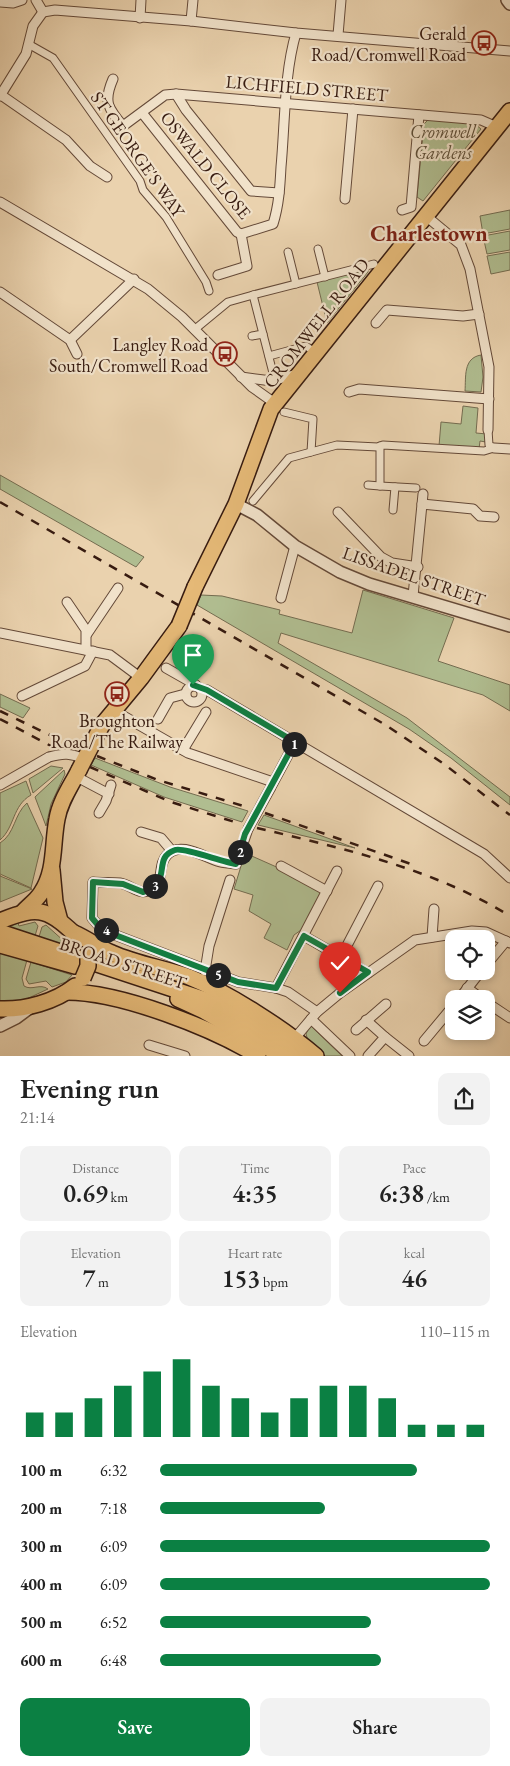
<!DOCTYPE html>
<meta charset="utf-8">
<style>
body{margin:0;font-family:"EB Garamond",serif;background:#f2f2f2;color:#222;height:100vh;display:flex;flex-direction:column;font-size:19px;white-space:nowrap}
*{box-sizing:border-box;margin:0}
p{font-size:16px;color:#767676}
.icon{flex:none;width:28px;height:28px;fill:none;stroke:currentColor;stroke-width:2;stroke-linecap:round;stroke-linejoin:round}
.map{position:relative;height:1056px;overflow:hidden}
.drawer{display:flex;flex-direction:column;background:#fff;flex:1}
.drawer>*{flex:none}
.controls{position:absolute;left:445px;top:930px;display:grid;gap:10px}
.controls a{display:grid;place-items:center;width:50px;height:50px;border-radius:10px;background:#fff;box-shadow:0 2px 8px #0003;font-size:25px}
.pin{position:absolute;display:grid;place-items:center;width:42px;height:42px;color:#fff;margin:-51px -21px;border-radius:50% 50% 50% 0;rotate:-45deg;box-shadow:0 0 5px #0007}
.pin .icon{rotate:45deg}
.km{position:absolute;width:25px;height:25px;margin:-12px;border-radius:50%;background:#222;color:#fff;font-size:14px;line-height:25px;text-align:center}
.round{display:grid;place-items:center;flex:none;width:52px;height:52px;border-radius:10px;background:#f2f2f2}
.head{display:flex;align-items:center;justify-content:space-between;height:85px;padding:0 20px}
h1{font-size:28px;font-weight:600;line-height:38px}
.stats{display:grid;grid-template-columns:repeat(3,1fr);gap:8px;height:85px;padding:5px 20px}
.stats div{display:grid;align-content:center;border-radius:10px;background:#f2f2f2;text-align:center}
.stats b{font-size:25px;font-weight:600}
.stats small{font-size:14px;font-weight:400}
.stats p{font-size:14px}
.chart{height:140px;padding:10px 20px}
.chart p{display:flex;justify-content:space-between}
.chart svg{width:100%;height:90px;margin-top:5px;stroke:#0b8043;stroke-width:6}
.cta{display:flex;gap:10px;margin-top:auto;padding:10px 20px}
.cta a{flex:1;height:58px;border-radius:10px;background:#0b8043;color:#fff;font-size:20px;font-weight:600;line-height:58px;text-align:center}
.cta a+a{background:#f2f2f2;color:#222}
ul{padding:0 20px;list-style:none;font-size:16px}
li{display:grid;grid-template-columns:80px 60px 1fr;align-items:center;height:38px}
li i{height:12px;border-radius:6px;background:#0b8043}
.map>svg:first-child{display:block}
.green{fill:#b0bd90;stroke:#746c50}
.lines{fill:none;stroke-linecap:round;stroke-linejoin:round}
.pedestrian-casing{stroke:#644938;stroke-width:9}
.minor-casing{stroke:#644938;stroke-width:11}
.tertiary-casing{stroke:#644938;stroke-width:14}
.trunk-casing{stroke:#371b10;stroke-width:18}
.pedestrian{stroke:#f1e2ca;stroke-width:7}
.minor{stroke:#f1e2ca;stroke-width:9}
.tertiary{stroke:#f1e2ca;stroke-width:11}
.trunk{stroke:#e5b977;stroke-width:15}
.rail{stroke:#371b10;stroke-width:2.5;stroke-dasharray:9 9;stroke-linecap:butt}
.minor-bridge-casing{stroke:#644938;stroke-width:11;stroke-linecap:butt}
.trunk-bridge-casing{stroke:#371b10;stroke-width:18;stroke-linecap:butt}
.minor-bridge{stroke:#f1e2ca;stroke-width:9}
.trunk-bridge{stroke:#e5b977;stroke-width:15}
.route-casing{stroke:#fff;stroke-width:10}
.route{stroke:#0b8043;stroke-width:6}
.labels{text-anchor:middle;dominant-baseline:central;stroke-width:4.5;stroke-linejoin:round;paint-order:stroke}
.poi-label{font-size:18px;fill:#371b10;stroke:#f1e2ca;text-anchor:end}
.street-label{font-size:18px;fill:#371b10;stroke:#f1e2ca}
.park-label{font-size:18px;font-style:italic;fill:#5b4c36;stroke:#f1e2ca}
.district-label{font-size:22px;font-weight:bold;fill:#7a1f14;stroke:#f1e2ca}
</style>
<div class="map">
<svg width="510" height="1056" viewBox="0 0 510 1056">
<rect width="100%" height="100%" fill="#ead2ae"/>
<filter id="stains"><feTurbulence type="fractalNoise" baseFrequency=".004" numOctaves="4"/><feColorMatrix values="0 0 0 0 .2 0 0 0 0 .09 0 0 0 0 .02 0 0 0 .5 -.17"/></filter>
<radialGradient id="worn" r=".72"><stop offset=".6" stop-color="#630" stop-opacity="0"/><stop offset="1" stop-color="#630" stop-opacity=".3"/></radialGradient>
<!-- green -->
<g class="green">
<path d="M429,119L474,123L481,129L423,201L417,197L424,124Z"/>
<path d="M510,210V229L483,234L480,216Z"/>
<path d="M510,231V250L487,254L483,236Z"/>
<path d="M510,252V270L491,274L487,256Z"/>
<path d="M368,268V272L327,323L317,282Z"/>
<path d="M481,355L483,377L481,392L465,391C466,377 463,358 481,355Z"/>
<path d="M463,406L478,408L476,433L487,434L486,442L480,441L479,449L439,446L441,422L461,424Z"/>
<path d="M0,475L144,557L136,567L0,489Z"/>
<path d="M363,590L454,618L438,661L510,685V711L483,695L281,633L278,643L407,718L510,797V805L451,758L409,729L197,605L201,595L222,596L280,610L279,614L352,633Z"/>
<path d="M0,694L30,708L23,718L0,707Z"/>
<path d="M95,758L170,787L248,811L242,822L164,797L91,765Z"/>
<path d="M51,766L63,768L33,793L29,779Z"/>
<path d="M64,770L65,774L51,804L46,826L35,797Z"/>
<path d="M26,781L31,795C12,806 15,827 0,840V793Z"/>
<path d="M27,803L43,838L31,888L0,874V843C15,834 14,814 27,803Z"/>
<path d="M264,815L355,848L258,825Z"/>
<path d="M245,853L281,869L322,892L304,928L294,935L287,950L264,938L271,924L249,911L253,895L234,889Z"/>
<path d="M0,875V876L32,889L0,902Z"/>
<path d="M35,922L38,926L34,939L7,927L18,923L19,926Z"/>
<path d="M46,925L65,942L70,941L78,950L38,940L42,927Z"/>
<path d="M0,952L27,960L22,978L24,986C32,991 40,983 48,989L18,1003H0Z"/>
<path d="M31,962L72,975L66,982L52,987L46,981L29,984L26,979Z"/>
<path d="M310,1025L342,1056H325L308,1041L306,1034Z"/>
</g>
<g class="lines">
<!-- pedestrian casing -->
<g class="pedestrian-casing">
<g id="pedestrian">
<path d="M30,45L53,58L140,181L143,190L166,217L206,282L209,291"/>
<path d="M318,249L325,277"/>
<path d="M288,252L296,284"/>
<path d="M253,295L374,264"/>
<path d="M194,330L228,302L253,295L263,334"/>
<path d="M252,336L263,334L273,373"/>
<path d="M269,356L306,346L316,353"/>
<path d="M284,412L313,419L311,452"/>
<path d="M380,446V486L416,488"/>
<path d="M368,485L380,486"/>
<path d="M253,501L289,458L337,445L378,447L383,445L484,451L494,448L489,445L488,430"/>
<path d="M393,510L395,487"/>
</g>
</g>
<!-- minor casing -->
<g class="minor-casing">
<g id="minor">
<path d="M36,0L43,12"/>
<path d="M0,2L13,3L22,0"/>
<path d="M43,12L55,10L191,21L296,33L510,51"/>
<path d="M140,18L141,0"/>
<path d="M191,21L193,0"/>
<path d="M338,35L341,0"/>
<path d="M113,79C103,102 108,108 123,126L165,95L176,94L481,120L497,127"/>
<path d="M176,94L186,110L251,191L279,193"/>
<path d="M1,95L66,140L90,166L107,177"/>
<path d="M0,96L26,54L33,26L43,12"/>
<path d="M143,114L237,232L241,234L273,224C279,205 280,186 281,167C285,124 284,74 296,33"/>
<path d="M345,199L353,109"/>
<path d="M0,202L148,289L182,317L252,387L276,404"/>
<path d="M402,210L411,207L419,115"/>
<path d="M426,216L461,245L470,269L489,367L488,430"/>
<path d="M218,275L247,266L241,234"/>
<path d="M0,292L70,340L77,354"/>
<path d="M376,323L387,310L463,316L479,314"/>
<path d="M70,340L134,279"/>
<path d="M241,377L272,381L297,374"/>
<path d="M349,392L359,389L489,399"/>
<path d="M494,448L510,449"/>
<path d="M422,504L473,509L480,516L494,517"/>
<path d="M338,512L381,557L392,563L418,567"/>
<path d="M413,596L423,494"/>
<path d="M281,598L295,546"/>
<path d="M67,602L86,630V650"/>
<path d="M0,633L110,655L141,678"/>
<path d="M87,634L118,588"/>
<path d="M166,668L196,685"/>
<circle cx="194" cy="694" r="8"/>
<path d="M201,689L207,690L484,854L510,878"/>
<path d="M22,696L85,666L93,651"/>
<path d="M113,710L188,753L273,782"/>
<path d="M158,719L170,698L185,694"/>
<path d="M183,750L206,712"/>
<path d="M75,776L109,794"/>
<path d="M0,785L49,757"/>
<path d="M271,787L295,742"/>
<path d="M99,813L106,801L111,785"/>
<path d="M248,829L236,864C229,863 223,863 217,861C202,856 180,841 167,855C157,865 165,881 152,889C140,897 132,885 120,883C112,882 102,883 93,882L92,918L98,925L110,933L238,982L276,988L288,992L317,1012"/>
<path d="M141,832L161,838L172,851"/>
<path d="M281,866L327,891"/>
<path d="M304,936L368,973"/>
<path d="M432,937L434,909"/>
<path d="M341,957L378,886"/>
<path d="M486,965L506,941"/>
<path d="M205,971L209,946L230,880"/>
<path d="M276,988L337,871"/>
<path d="M467,988L482,999"/>
<path d="M459,999L481,971"/>
<path d="M486,1002L510,1018"/>
<path d="M311,1019L350,1056"/>
<path d="M366,1020L385,1037L368,1056"/>
<path d="M356,1030L386,1004"/>
<path d="M385,1037L409,1056"/>
<path d="M295,1038L317,1012L340,993L415,940L472,931L486,932L510,943"/>
<path d="M424,1041L454,1005"/>
<path d="M149,1045L185,1056"/>
</g>
</g>
<!-- tertiary casing -->
<g class="tertiary-casing">
<g id="tertiary">
<path d="M507,0L510,4"/>
<path d="M236,504L257,515L295,546L340,572L369,584L510,626"/>
<path d="M0,1026L16,1018L31,1007"/>
</g>
</g>
<!-- trunk casing -->
<g class="trunk-casing">
<g id="trunk">
<path d="M195,587L236,504L271,409L510,111"/>
<path d="M102,725L141,678L179,626"/>
<path d="M52,870L55,902L60,921"/>
<path d="M22,913C28,906 36,901 41,893C56,871 52,844 57,819C60,801 71,786 79,770"/>
<path d="M0,921C41,904 49,910 80,939"/>
<path d="M0,932L209,1001L270,1035L301,1056"/>
<path d="M74,933C88,939 99,948 112,953C137,964 164,968 189,977C229,993 283,1028 316,1056"/>
<path d="M0,945L75,966"/>
<path d="M67,992C121,992 212,1028 258,1056"/>
<path d="M178,999L204,1011L282,1056"/>
<path d="M0,1009C25,1010 55,1002 75,986"/>
</g>
</g>
<!-- pedestrian -->
<use href="#pedestrian" class="pedestrian"/>
<!-- minor -->
<use href="#minor" class="minor"/>
<!-- tertiary -->
<use href="#tertiary" class="tertiary"/>
<!-- trunk -->
<use href="#trunk" class="trunk"/>
<!-- rail -->
<g class="rail">
<path d="M0,502L384,724L444,764L510,815"/>
<path d="M0,711L60,740"/>
<path d="M0,719L51,746"/>
<path d="M97,756L158,780L250,808"/>
<path d="M90,767L171,802L241,824"/>
<path d="M265,813L411,864"/>
<path d="M257,828C342,848 434,869 510,916"/>
</g>
<!-- minor-bridge casing -->
<g class="minor-bridge-casing">
<g id="minor-bridge">
<path d="M49,757C63,753 71,753 84,759"/>
<path d="M248,829L271,787"/>
</g>
</g>
<!-- trunk-bridge casing -->
<g class="trunk-bridge-casing">
<g id="trunk-bridge">
<path d="M179,626L195,587"/>
<path d="M79,770L102,725"/>
<path d="M83,978L88,966V956"/>
</g>
</g>
<!-- minor-bridge -->
<use href="#minor-bridge" class="minor-bridge"/>
<!-- trunk-bridge -->
<use href="#trunk-bridge" class="trunk-bridge"/>
</g>
<g class="lines">
<!-- route casing -->
<g class="route-casing">
<path id="route" d="M193,685L207,690L295,742L245,834L236,864C222,862 183,847 175,850C151,858 174,883 143,892L123,884L93,882L92,918L98,925L110,933L238,982L276,988L304,936L368,972L340,993"/>
</g>
<!-- route -->
<use href="#route" class="route"/>
</g>
<!-- icons -->
<defs>
<g id="bus-ring" transform="scale(1.25)"><circle r="9.5" fill="#f1e2ca" stroke="#8f2418" stroke-width="1.5"/><path d="M-5-6H5V4H4V6H2V4H-2V6H-4V4H-5ZM-3.5-4V0h7V-4ZM-3.5 1.2v1.5H-2V1.2ZM2 1.2v1.5H3.5V1.2Z" fill="#8f2418"/></g>
</defs>
<g fill-rule="evenodd">
<use href="#bus-ring" x="484" y="43"/>
<use href="#bus-ring" x="225" y="354"/>
<use href="#bus-ring" x="117" y="694"/>
</g>
<g class="labels">
<!-- poi labels -->
<g class="poi-label">
<text x="466" y="33">Gerald<tspan x="466" dy="21">Road/Cromwell Road</tspan></text>
<text x="208" y="344">Langley Road<tspan x="208" dy="21">South/Cromwell Road</tspan></text>
<text x="117" y="720" text-anchor="middle">Broughton<tspan x="117" dy="21">Road/The Railway</tspan></text>
</g>
<!-- street labels -->
<g class="street-label">
<text transform="translate(307 88) rotate(5)">LICHFIELD STREET</text>
<text transform="translate(138 154) rotate(55)">ST GEORGE'S WAY</text>
<text transform="translate(206 165) rotate(51)">OSWALD CLOSE</text>
<text transform="translate(316 323) rotate(-52)">CROMWELL ROAD</text>
<text transform="translate(414 576) rotate(19)">LISSADEL STREET</text>
<text transform="translate(123 963) rotate(18)">BROAD STREET</text>
</g>
<!-- park labels -->
<g class="park-label">
<text x="443" y="131">Cromwell<tspan x="443" dy="21">Gardens</tspan></text>
</g>
<!-- district labels -->
<g class="district-label">
<text x="429" y="233">Charlestown</text>
</g>
</g>
<rect width="100%" height="100%" filter="url(#stains)"/>
<rect width="100%" height="100%" fill="url(#worn)"/>
</svg>
<div class="controls">
<a><svg class="icon" aria-label="locate" viewBox="0 0 24 24"><circle cx="12" cy="12" r="6"/><path d="M12 2v4M12 18v4M2 12h4M18 12h4"/></svg></a>
<a><svg class="icon" aria-label="layers" viewBox="0 0 24 24"><path d="M12 4l9 5-9 5-9-5zM3 14l9 5 9-5"/></svg></a>
</div>
<div class="pin" style="left:193px;top:685px;background:#1e9e55"><svg class="icon" aria-label="arrive" viewBox="0 0 24 24"><path d="M6 21V4h12l-3 4 3 4H6"/></svg></div>
<div class="pin" style="left:340px;top:993px;background:#d93025"><svg class="icon" aria-label="check" viewBox="0 0 24 24"><path d="M5 12l5 5 9-10"/></svg></div>
<b class="km" style="left:294px;top:744px">1</b>
<b class="km" style="left:240px;top:852px">2</b>
<b class="km" style="left:155px;top:886px">3</b>
<b class="km" style="left:106px;top:930px">4</b>
<b class="km" style="left:218px;top:975px">5</b>
</div>
<section class="drawer">
<div class="head"><div><h1>Evening run</h1><p>21:14</p></div><a class="round"><svg class="icon" aria-label="share" viewBox="0 0 24 24"><path d="M12 15V3M7 8l5-5 5 5M5 13v7h14v-7"/></svg></a></div>
<div class="stats">
<div><p>Distance</p><b>0.69<small> km</small></b></div>
<div><p>Time</p><b>4:35</b></div>
<div><p>Pace</p><b>6:38<small> /km</small></b></div>
</div>
<div class="stats">
<div><p>Elevation</p><b>7<small> m</small></b></div>
<div><p>Heart rate</p><b>153<small> bpm</small></b></div>
<div><p>kcal</p><b>46</b></div>
</div>
<div class="chart"><p><span>Elevation</span>110–115 m</p>
<svg viewBox="0 0 160 44" preserveAspectRatio="none"><path d="M5 44V32M15 44V32M25 44V25M35 44V19M45 44V12M55 44V6M65 44V19M75 44V25M85 44V32M95 44V25M105 44V19M115 44V19M125 44V25M135 44V38M145 44V38M155 44V38"/></svg>
</div>
<ul>
<li><b>100 m</b>6:32<i style="width:78%"></i></li>
<li><b>200 m</b>7:18<i style="width:50%"></i></li>
<li><b>300 m</b>6:09<i style="width:100%"></i></li>
<li><b>400 m</b>6:09<i style="width:100%"></i></li>
<li><b>500 m</b>6:52<i style="width:64%"></i></li>
<li><b>600 m</b>6:48<i style="width:67%"></i></li>
</ul>
<div class="cta"><a>Save</a><a>Share</a></div>
</section>
